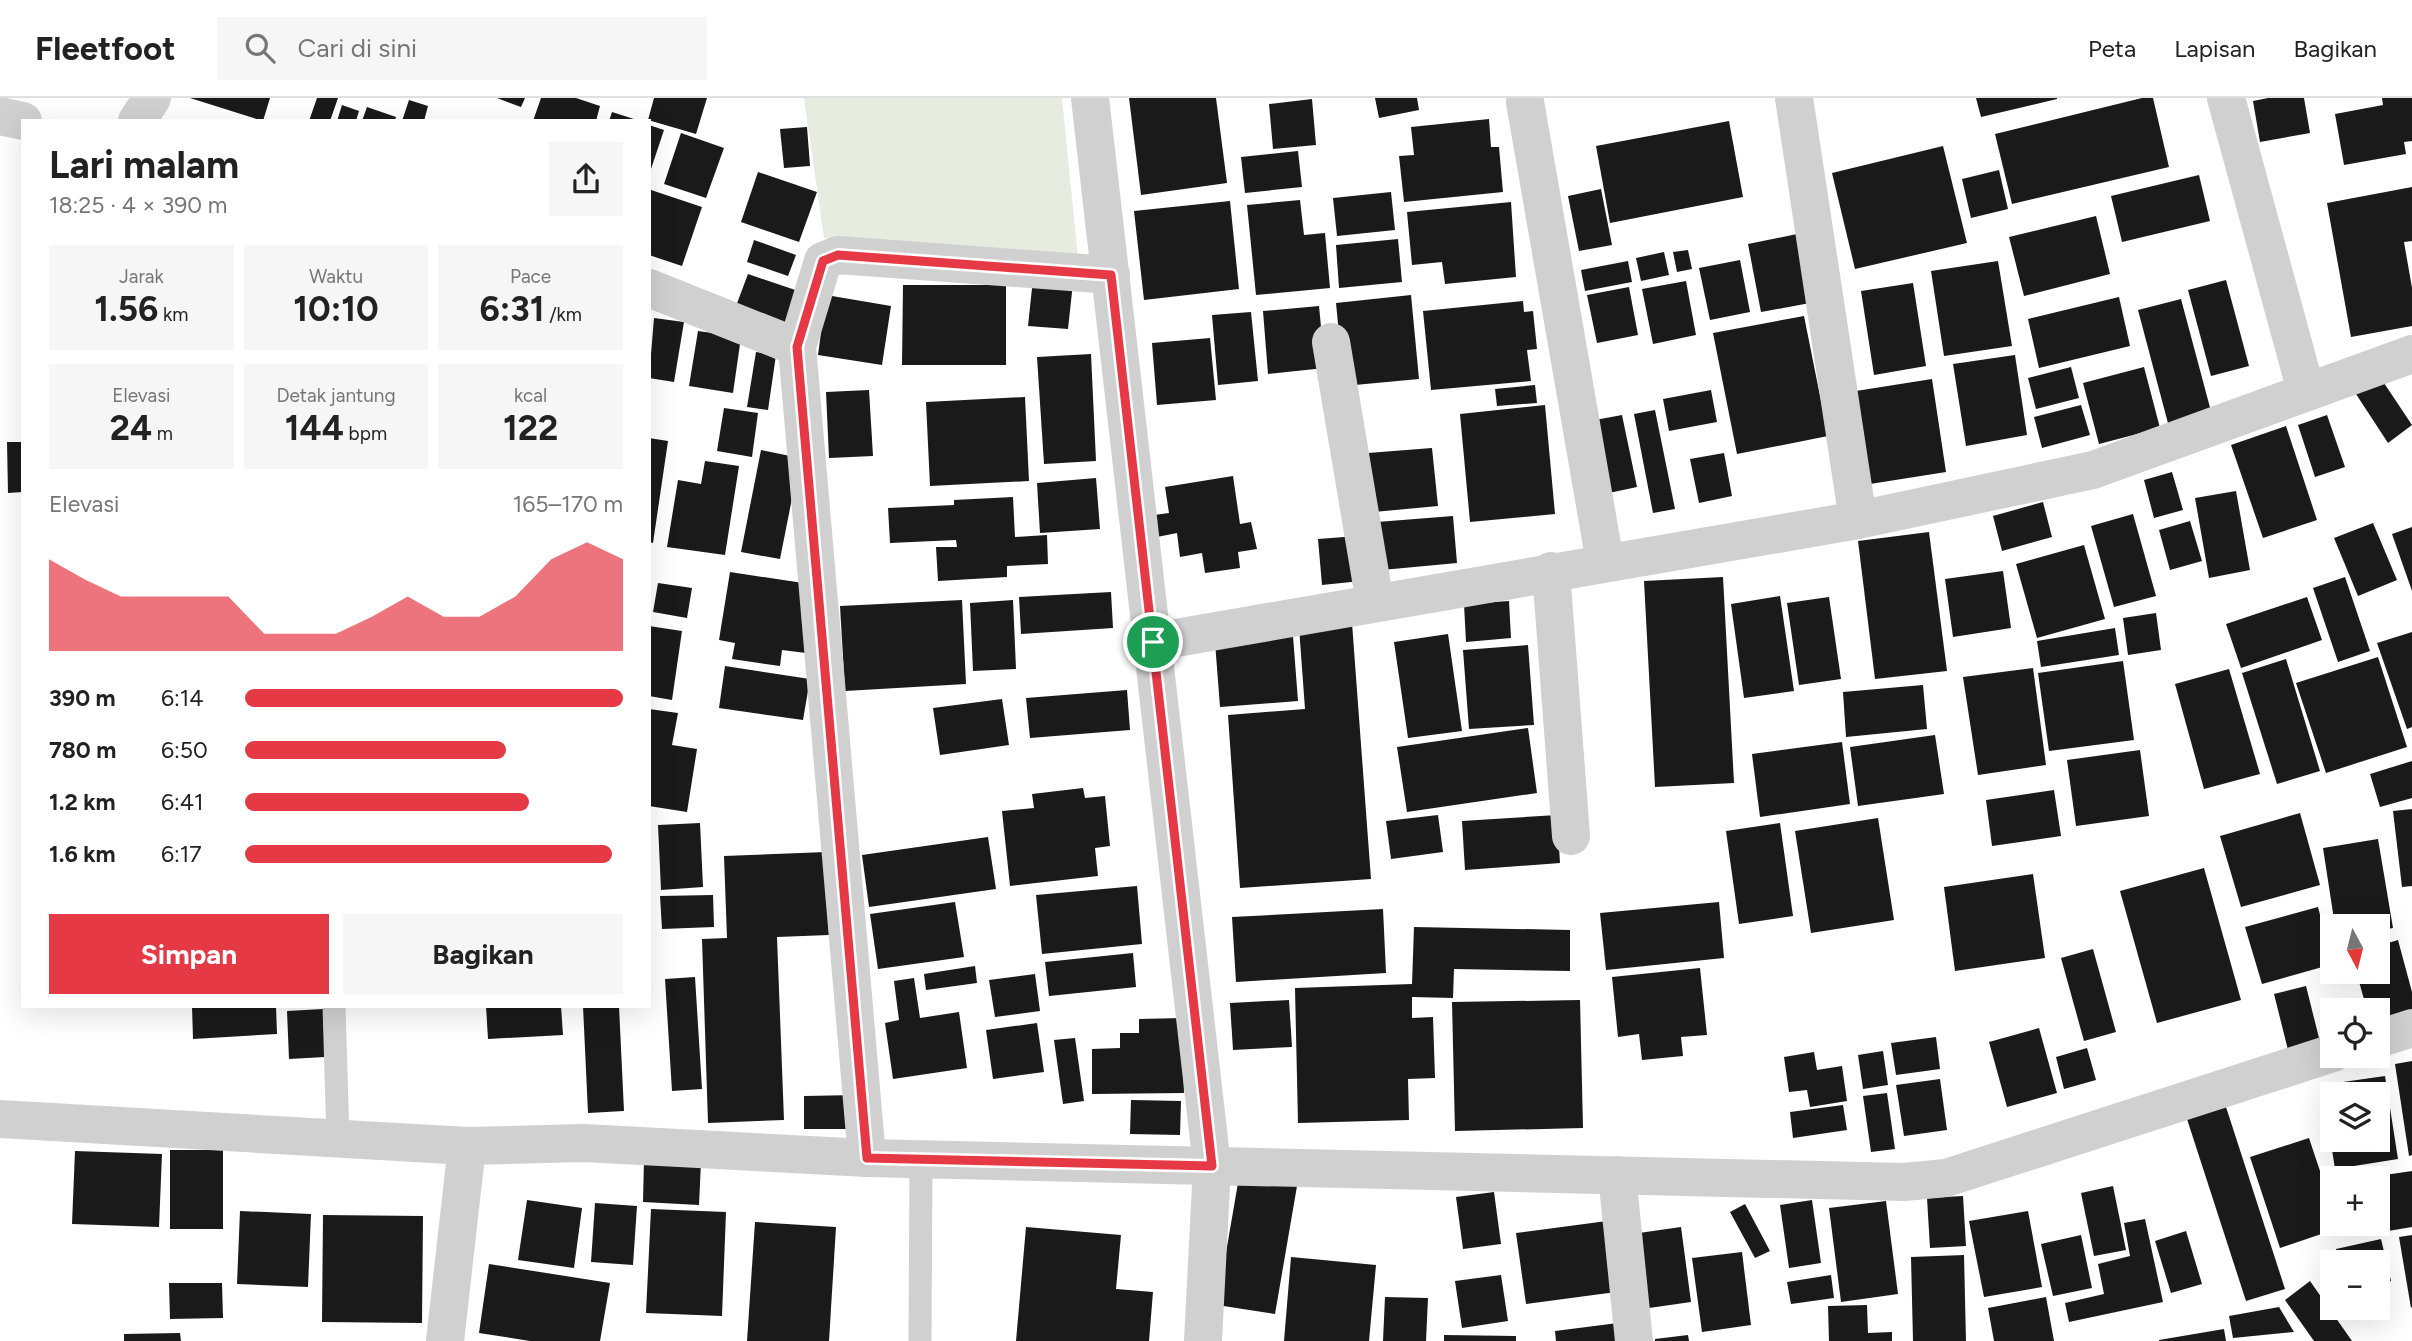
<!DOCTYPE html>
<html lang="id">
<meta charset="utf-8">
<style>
body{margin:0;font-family:Figtree,sans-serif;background:#f6f6f6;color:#222;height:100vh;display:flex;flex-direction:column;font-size:26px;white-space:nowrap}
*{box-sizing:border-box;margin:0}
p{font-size:23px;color:#767676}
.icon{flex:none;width:38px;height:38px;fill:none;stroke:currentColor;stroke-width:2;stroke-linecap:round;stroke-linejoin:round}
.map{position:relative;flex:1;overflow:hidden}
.side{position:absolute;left:21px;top:21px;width:630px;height:889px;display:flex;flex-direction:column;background:#fff;border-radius:0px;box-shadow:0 7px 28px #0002}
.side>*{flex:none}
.needle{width:46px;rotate:173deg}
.tools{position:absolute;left:2320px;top:816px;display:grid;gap:14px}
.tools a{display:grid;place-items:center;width:70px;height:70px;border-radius:0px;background:#fff;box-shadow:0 7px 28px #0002;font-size:35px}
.pin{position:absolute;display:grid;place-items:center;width:60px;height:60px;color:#fff;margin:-30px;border:4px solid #fff;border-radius:50%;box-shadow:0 2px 7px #0007}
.round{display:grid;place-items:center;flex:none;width:74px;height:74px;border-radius:0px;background:#f6f6f6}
.summary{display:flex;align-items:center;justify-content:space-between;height:119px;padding:0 28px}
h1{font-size:38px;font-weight:700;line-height:52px}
.stats{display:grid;grid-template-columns:repeat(3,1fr);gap:10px;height:119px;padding:7px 28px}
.stats div{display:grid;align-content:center;border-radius:0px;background:#f6f6f6;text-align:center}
.stats b{font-size:35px;font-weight:700}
.stats small{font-size:19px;font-weight:400}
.stats p{font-size:19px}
.chart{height:196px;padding:14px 28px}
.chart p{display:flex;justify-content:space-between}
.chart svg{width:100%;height:126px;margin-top:7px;fill:#e63946;opacity:.7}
.action{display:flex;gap:14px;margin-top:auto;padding:14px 28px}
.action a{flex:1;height:80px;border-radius:0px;background:#e63946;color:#fff;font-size:28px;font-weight:700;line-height:80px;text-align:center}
.action a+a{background:#f6f6f6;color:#222}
ul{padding:0 28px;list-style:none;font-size:23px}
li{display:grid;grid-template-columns:112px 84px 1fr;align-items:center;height:52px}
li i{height:18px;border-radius:9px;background:#e63946}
header{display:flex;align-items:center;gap:42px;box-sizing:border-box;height:98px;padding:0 35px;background:#fff;border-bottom:2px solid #e0e0e0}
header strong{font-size:33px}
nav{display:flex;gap:38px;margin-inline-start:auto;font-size:24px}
.search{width:490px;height:63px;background:#f6f6f6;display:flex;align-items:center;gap:18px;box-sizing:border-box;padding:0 24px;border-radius:0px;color:#767676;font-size:26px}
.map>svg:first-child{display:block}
.green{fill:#e6ecdf}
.building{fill:#1a1a1a;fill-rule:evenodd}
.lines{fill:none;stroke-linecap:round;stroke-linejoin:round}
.service{stroke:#d0d0d0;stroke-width:23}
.minor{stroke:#d0d0d0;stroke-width:38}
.route-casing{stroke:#fff;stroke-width:14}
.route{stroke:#e63946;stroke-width:9}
</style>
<header>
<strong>Fleetfoot</strong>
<div class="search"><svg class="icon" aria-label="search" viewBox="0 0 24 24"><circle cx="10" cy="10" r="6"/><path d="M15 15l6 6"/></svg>Cari di sini</div>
<nav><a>Peta</a><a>Lapisan</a><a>Bagikan</a></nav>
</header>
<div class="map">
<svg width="2412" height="1243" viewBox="0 0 2412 1243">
<rect width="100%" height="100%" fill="#fff"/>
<!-- green -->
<path class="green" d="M804,0H1062L1078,160L824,140Z"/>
<!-- building -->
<g class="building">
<path d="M190,0H270L263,23Z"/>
<path d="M317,0H338L330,23H309Z"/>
<path d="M497,0H525L521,9Z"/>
<path d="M541,0H576L600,8L596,23H533Z"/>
<path d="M654,0H707L696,36L648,22Z"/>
<path d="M1129,0H1216L1227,85L1141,97Z"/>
<path d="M1375,0H1417L1419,12L1379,20Z"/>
<path d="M1976,0H2057V1L1981,19Z"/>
<path d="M2142,0H2153L2169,69L2012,106L1995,36Z"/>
<path d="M2268,0H2304L2310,35L2260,44L2253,3Z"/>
<path d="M2382,0H2412V43L2404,44L2406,56L2344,67L2335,16L2383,7Z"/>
<path d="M1312,1L1316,47L1273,51L1269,6Z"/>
<path d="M409,2L428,8L424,23H402Z"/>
<path d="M342,7L359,13L356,23H337Z"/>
<path d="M367,9L396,19L395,23H362Z"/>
<path d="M612,14L637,22V23H609Z"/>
<path d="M1489,21L1491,49H1499L1503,94L1404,104L1399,58L1414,57L1411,29Z"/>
<path d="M1729,23L1743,99L1610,125L1596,48Z"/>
<path d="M649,27L664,32L650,74H649Z"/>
<path d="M807,29L810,68L784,70L780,31Z"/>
<path d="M681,35L724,50L706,100L664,86Z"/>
<path d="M1943,48L1967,145L1855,171L1832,75Z"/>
<path d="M1298,53L1302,89L1245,95L1241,59Z"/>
<path d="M1999,72L2008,111L1971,120L1962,81Z"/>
<path d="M758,74L817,94L799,144L741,124Z"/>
<path d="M2199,77L2210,123L2122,144L2111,98Z"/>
<path d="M2412,89V143L2404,144L2412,190V228L2351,239L2327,105Z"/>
<path d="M1601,91L1612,147L1579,153L1568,98Z"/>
<path d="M651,92L702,109L682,168L649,157Z"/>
<path d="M1391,94L1395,132L1337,138L1333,100Z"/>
<path d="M1300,102L1304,137L1325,135L1330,190L1256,197L1247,107Z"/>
<path d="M1230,103L1239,191L1144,202L1134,113Z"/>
<path d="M1511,104L1516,179L1445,186L1442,164L1412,167L1407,114Z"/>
<path d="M2096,118L2110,176L2024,198L2009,139Z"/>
<path d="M1797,136L1810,205L1761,214L1748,146Z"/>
<path d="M1398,141L1402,184L1339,190L1336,147Z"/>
<path d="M754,142L796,157L788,178L747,164Z"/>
<path d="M1688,152L1692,171L1677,174L1673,154Z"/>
<path d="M1664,154L1669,177L1641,183L1636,160Z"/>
<path d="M1740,162L1750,214L1710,222L1699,170Z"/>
<path d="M1628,163L1632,184L1585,193L1581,172Z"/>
<path d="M1998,163L2012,248L1944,258L1931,173Z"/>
<path d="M748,176L810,197L799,229L736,208Z"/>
<path d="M1033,181L1073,185L1068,231L1028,228Z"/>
<path d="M2226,182L2249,268L2211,278L2188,192Z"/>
<path d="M1686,183L1696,237L1653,246L1642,191Z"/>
<path d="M1913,185L1926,268L1874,277L1861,193Z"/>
<path d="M903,187H1006V267H902Z"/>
<path d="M1629,189L1638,237L1597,245L1587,197Z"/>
<path d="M826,197L891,208L882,267L818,257Z"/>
<path d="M1411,197L1419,281L1344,288L1336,205Z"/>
<path d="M2119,199L2130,248L2039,270L2028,221Z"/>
<path d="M2181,201L2212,317L2169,329L2138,212Z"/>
<path d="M1523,203L1524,214L1533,213L1537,251L1527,252L1531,283L1431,292L1423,213Z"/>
<path d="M1319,208L1325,270L1268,276L1263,213Z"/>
<path d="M1251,214L1258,283L1218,287L1212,217Z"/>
<path d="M1804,218L1828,338L1737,356L1713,235Z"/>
<path d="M654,220L684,224L674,284L649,280Z"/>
<path d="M698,233L741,239L733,295L689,288Z"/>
<path d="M1210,240L1216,302L1157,307L1152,245Z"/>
<path d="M756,254L776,257L768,312L747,309Z"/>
<path d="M1091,256L1096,363L1044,366L1037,259Z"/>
<path d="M2015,257L2027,337L1966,348L1953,266Z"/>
<path d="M2071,269L2079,300L2036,311L2028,280Z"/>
<path d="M2144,269L2160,330L2099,346L2083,285Z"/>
<path d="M2380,279L2412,327L2388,345L2356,296Z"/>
<path d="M1932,281L1946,374L1870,386L1856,293Z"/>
<path d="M1535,287L1537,305L1497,308L1495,291Z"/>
<path d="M869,292L873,358L829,360L826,294Z"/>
<path d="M1711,292L1717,324L1669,333L1663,301Z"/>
<path d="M1025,299L1029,383L930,388L926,304Z"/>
<path d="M1545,307L1555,416L1470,424L1460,316Z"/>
<path d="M2081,307L2090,337L2042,350L2034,319Z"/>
<path d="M724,310L758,315L752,359L717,353Z"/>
<path d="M1655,312L1675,411L1653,415L1634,316Z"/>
<path d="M1622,317L1637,389L1609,395L1595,322Z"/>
<path d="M2327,317L2345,369L2315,379L2298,327Z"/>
<path d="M2286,328L2317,422L2263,440L2231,347Z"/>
<path d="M649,340L668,343L653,445L649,444Z"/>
<path d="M7,344H23V394L8,395Z"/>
<path d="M1432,350L1438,408L1374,414L1368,355Z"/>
<path d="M761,352L800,360L780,461L741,454Z"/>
<path d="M1724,355L1732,398L1699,405L1690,361Z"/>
<path d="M705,363L739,368L725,457L667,449L678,382L701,386Z"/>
<path d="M2172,374L2183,412L2154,420L2144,382Z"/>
<path d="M1233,378L1240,426L1251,424L1257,451L1238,454L1240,470L1205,475L1202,455L1180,459L1177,435L1157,439L1154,417L1169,415L1165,389Z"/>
<path d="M1096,380L1100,431L1040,435L1037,385Z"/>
<path d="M2236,393L2250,472L2209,480L2195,400Z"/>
<path d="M1013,399L1015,439L1047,437L1048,466L1007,468V479L938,483L936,449H957L956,442L890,445L888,410L954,407V402Z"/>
<path d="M2043,404L2052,439L2002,453L1993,418Z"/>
<path d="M2133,416L2156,498L2114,509L2091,428Z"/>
<path d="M1453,418L1457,465L1382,472L1377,424Z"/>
<path d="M2190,423L2202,463L2170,472L2159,432Z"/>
<path d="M2373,425L2397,482L2358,498L2334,440Z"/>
<path d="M2412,429V493L2392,436Z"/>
<path d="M1929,434L1947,573L1875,581L1858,443Z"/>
<path d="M1357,438L1361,483L1322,487L1318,441Z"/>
<path d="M2084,447L2105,521L2037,540L2016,466Z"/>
<path d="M2003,473L2011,530L1953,539L1945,481Z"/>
<path d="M730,474L816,487L806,555L782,552L780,568L732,561L735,545L719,542Z"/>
<path d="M1723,479L1734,685L1655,689L1644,483Z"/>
<path d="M2345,479L2370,553L2338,564L2313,490Z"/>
<path d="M658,485L692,490L687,520L653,514Z"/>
<path d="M1111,494L1113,530L1021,536L1019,499Z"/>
<path d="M1780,498L1794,593L1744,600L1731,506Z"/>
<path d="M1829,499L1841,581L1799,587L1787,505Z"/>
<path d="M2307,499L2322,542L2241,570L2226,526Z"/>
<path d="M962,502L966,586L845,593L840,508Z"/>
<path d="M1013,502L1016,571L973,573L970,505Z"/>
<path d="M1509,503L1511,540L1466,544L1464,506Z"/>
<path d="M2156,515L2161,552L2128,557L2123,520Z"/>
<path d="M1352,525L1371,781L1240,790L1228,617L1305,611L1299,529Z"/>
<path d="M649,528L682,533L672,602L649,598Z"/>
<path d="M2115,530L2119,557L2041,569L2037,543Z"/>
<path d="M2412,534V629L2407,631L2377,545Z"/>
<path d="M1448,536L1462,633L1408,640L1394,544Z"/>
<path d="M1293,538L1298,603L1220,609L1215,544Z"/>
<path d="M1528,547L1534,627L1469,631L1463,552Z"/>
<path d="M2378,559L2407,649L2326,675L2296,585Z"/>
<path d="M2286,561L2320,673L2277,686L2242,575Z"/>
<path d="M2123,563L2134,642L2049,653L2038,575Z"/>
<path d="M725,568L810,581L803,622L719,610Z"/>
<path d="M2033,570L2046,667L1978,677L1963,579Z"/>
<path d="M2229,571L2260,676L2204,691L2175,586Z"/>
<path d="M1923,587L1927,631L1846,639L1843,594Z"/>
<path d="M1127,592L1130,632L1030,640L1026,600Z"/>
<path d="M1002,601L1009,647L940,657L933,610Z"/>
<path d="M649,611L678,615L672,647L697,651L687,714L649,708Z"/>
<path d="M1528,630L1537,695L1407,714L1397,649Z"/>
<path d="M1935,637L1944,696L1858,708L1850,649Z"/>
<path d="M1842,644L1850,706L1760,719L1752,656Z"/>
<path d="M2140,652L2149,718L2076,728L2067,662Z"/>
<path d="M2412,663V700L2380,709L2370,676Z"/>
<path d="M1083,690L1085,700L1105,698L1110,748L1095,750L1098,778L1010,788L1002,713L1034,710L1032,696Z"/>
<path d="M2054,692L2061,738L1992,748L1986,702Z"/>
<path d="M2412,711V788L2402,789L2393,713Z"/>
<path d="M2300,715L2320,787L2241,809L2220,738Z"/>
<path d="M1438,717L1443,754L1391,761L1386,723Z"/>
<path d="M1557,717L1560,765L1465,772L1462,723Z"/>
<path d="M1878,720L1894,822L1811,835L1795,733Z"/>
<path d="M700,725L703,789L661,792L658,727Z"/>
<path d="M1780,725L1793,818L1739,826L1726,733Z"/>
<path d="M988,739L996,791L869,809L862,757Z"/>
<path d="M2378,741L2393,830L2378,833V828H2335L2323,750Z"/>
<path d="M826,754L829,837L777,839L784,1022L708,1025L702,841L727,840L724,758Z"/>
<path d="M2204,770L2241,902L2157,925L2120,793Z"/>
<path d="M2033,776L2045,860L1955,873L1944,789Z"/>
<path d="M1137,788L1142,846L1042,856L1036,797Z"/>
<path d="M713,797L714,829L662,831L660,798Z"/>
<path d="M955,804L964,859L878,871L870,816Z"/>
<path d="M1719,804L1724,860L1606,872L1600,815Z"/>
<path d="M2318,809L2333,866L2262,886L2245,829Z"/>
<path d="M1383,811L1386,875L1236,884L1232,819Z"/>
<path d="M1414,829L1570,832V873L1454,871L1453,900L1412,899V920L1433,919L1435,980L1408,981L1409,1022L1298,1025L1295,890L1412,886Z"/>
<path d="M2398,842L2412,894V918L2378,928V912H2367L2356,873H2378V848Z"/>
<path d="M2093,851L2116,934L2084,943L2061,860Z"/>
<path d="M1133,855L1136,889L1049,898L1045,864Z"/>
<path d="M975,868L977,885L926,892L924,876Z"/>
<path d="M1700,870L1707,937L1681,939L1683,958L1642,962L1639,936L1618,939L1612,879Z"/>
<path d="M1035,876L1040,913L995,919L989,882Z"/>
<path d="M695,879L702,991L672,993L665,881Z"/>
<path d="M914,880L920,920L959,914L967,970L893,981L885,925L899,922L894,883Z"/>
<path d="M2306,888L2321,948L2289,956L2274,896Z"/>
<path d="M1289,902L1292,949L1233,952L1230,905Z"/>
<path d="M1580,902L1583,1030L1455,1033L1452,904Z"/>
<path d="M192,908H276L277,936L193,941Z"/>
<path d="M486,908H561L563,937L488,941Z"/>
<path d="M583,908H619L624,1013L588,1015Z"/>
<path d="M323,911L325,959L289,961L287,913Z"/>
<path d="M1182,920L1184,995L1092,996V951L1120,950V935H1139V921Z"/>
<path d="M1037,925L1044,974L993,981L986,932Z"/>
<path d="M2039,930L2057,995L2007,1009L1989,944Z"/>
<path d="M1936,939L1940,971L1896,977L1891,945Z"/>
<path d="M1075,940L1084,1003L1063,1006L1054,942Z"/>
<path d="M2087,950L2096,982L2064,991L2056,959Z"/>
<path d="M1883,953L1888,987L1863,991L1858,957Z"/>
<path d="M1814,954L1817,972L1842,968L1847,1003L1810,1009L1807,992L1789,994L1784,959Z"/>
<path d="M2412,963V1057L2409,1058L2395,966Z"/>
<path d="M2385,978L2398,1061L2335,1071L2322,987ZM2333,996H2378V1041H2333Z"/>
<path d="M1940,981L1947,1032L1904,1038L1896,987Z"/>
<path d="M1887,995L1895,1051L1871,1054L1863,998Z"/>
<path d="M857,997L858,1031H804V998Z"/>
<path d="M1131,1002L1181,1003L1180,1037L1130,1036Z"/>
<path d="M1843,1007L1847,1032L1793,1040L1790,1014Z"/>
<path d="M2226,1009L2285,1191L2246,1203L2187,1021Z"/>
<path d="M2309,1040L2333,1112V1125H2337L2339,1130L2280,1150L2250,1059Z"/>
<rect x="170" y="1052" width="53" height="79"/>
<path d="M75,1053L162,1056L159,1129L72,1126Z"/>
<path d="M644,1062L701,1064L699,1107L643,1104Z"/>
<path d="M2412,1073V1129L2370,1136L2368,1125H2378V1078Z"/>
<path d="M1239,1079L1297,1088L1275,1216L1217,1207Z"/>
<path d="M2113,1088L2126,1152L2094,1158L2081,1095Z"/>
<path d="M1494,1094L1501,1146L1463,1151L1456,1099Z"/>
<path d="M1963,1098L1966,1148L1930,1150L1927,1100Z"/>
<path d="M527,1102L582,1110L574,1170L518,1162Z"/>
<path d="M1812,1102L1821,1165L1789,1170L1780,1107Z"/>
<path d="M1886,1103L1898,1196L1841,1204L1829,1110Z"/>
<path d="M595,1105L637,1108L633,1167L591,1164Z"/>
<path d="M1745,1106L1770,1153L1755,1160L1730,1114Z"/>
<path d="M651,1111L726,1114L722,1218L646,1215Z"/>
<path d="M240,1113L311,1116L308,1189L237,1186Z"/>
<path d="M2028,1113L2042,1189L1984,1199L1969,1123Z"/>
<path d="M323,1117L423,1118L422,1225L322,1224Z"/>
<path d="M2145,1121L2163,1204L2069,1224L2065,1205L2104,1196L2098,1166L2130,1158L2124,1125Z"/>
<path d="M1607,1123L1616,1194L1526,1206L1516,1135Z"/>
<path d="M755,1124L836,1129L829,1243H747Z"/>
<path d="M1026,1129L1121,1137L1116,1191L1153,1194L1149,1243H1016Z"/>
<path d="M1681,1129L1691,1204L1642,1211L1632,1136Z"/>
<path d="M2186,1133L2202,1186L2171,1195L2155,1143Z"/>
<path d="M2081,1137L2092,1190L2053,1198L2041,1146Z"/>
<path d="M2412,1137V1209L2411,1210L2399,1139Z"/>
<path d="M2381,1141L2391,1183L2378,1186V1164H2339L2336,1151Z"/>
<path d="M1742,1154L1751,1227L1702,1234L1692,1160Z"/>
<path d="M1964,1157L1966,1243H1913L1911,1159Z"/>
<path d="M1291,1159L1376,1167L1369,1243H1284Z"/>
<path d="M489,1166L610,1185L600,1243H530L479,1235Z"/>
<path d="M1501,1177L1508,1223L1462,1230L1455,1183Z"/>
<path d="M1831,1177L1834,1200L1791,1206L1787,1184Z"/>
<path d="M2310,1183L2352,1243H2314L2285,1202Z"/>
<path d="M169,1185H222L223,1220L170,1221Z"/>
<path d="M1385,1199L1428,1200L1426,1243H1383Z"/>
<path d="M2046,1199L2054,1243H1994L1988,1210Z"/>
<path d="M1867,1207L1868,1235L1892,1234V1243H1829L1828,1208Z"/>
<path d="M2279,1209L2294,1234L2233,1240L2229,1218Z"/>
<path d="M1618,1225L1621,1243H1556L1555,1233Z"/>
<path d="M2224,1231L2226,1243H2159V1242Z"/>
<path d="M180,1235L181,1243H124V1236Z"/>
<path d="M1444,1237L1516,1238V1243H1444Z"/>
<path d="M1688,1237L1689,1243H1655V1241Z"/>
</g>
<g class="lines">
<!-- service -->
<g class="service">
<path d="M334,908L338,1041"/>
<path d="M920,1243L921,1061"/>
</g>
<!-- minor -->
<g class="minor">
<path d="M1090,0L1212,1068L1203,1243"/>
<path d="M1794,0L1858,422"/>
<path d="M2226,0L2306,293"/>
<path d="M1525,4L1605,464"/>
<path d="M0,18L23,23"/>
<path d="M137,23L152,0"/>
<path d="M649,190L797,249"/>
<path d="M1331,244L1375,505"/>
<path d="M1551,473L1571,738"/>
<path d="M1153,544L1858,422L2093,372L2412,256"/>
<path d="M2378,941L2412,930"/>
<path d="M0,1021L467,1048L584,1045L867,1060L1904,1084L1946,1080L2333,955"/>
<path d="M867,1060L797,249L823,163L838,157L1111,177"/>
<path d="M1617,1077L1634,1243"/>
<path d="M445,1243L467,1048"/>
</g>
</g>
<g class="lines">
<!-- route casing -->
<g class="route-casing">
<path id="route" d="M838,157L1111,177L1212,1068L867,1060L797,249L823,163Z"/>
</g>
<!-- route -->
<use href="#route" class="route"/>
</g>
</svg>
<div class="tools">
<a><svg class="needle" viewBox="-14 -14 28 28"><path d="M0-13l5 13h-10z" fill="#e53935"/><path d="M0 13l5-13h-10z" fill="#767676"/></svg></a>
<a><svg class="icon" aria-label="locate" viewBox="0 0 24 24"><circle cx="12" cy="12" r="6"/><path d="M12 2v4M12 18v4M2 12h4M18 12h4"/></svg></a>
<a><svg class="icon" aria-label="layers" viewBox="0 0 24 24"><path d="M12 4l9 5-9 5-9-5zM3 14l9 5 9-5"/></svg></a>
<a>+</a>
<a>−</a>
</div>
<div class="pin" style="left:1153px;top:544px;background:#1e9e55"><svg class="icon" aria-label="arrive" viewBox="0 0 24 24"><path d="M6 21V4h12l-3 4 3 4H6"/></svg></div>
<section class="side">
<div class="summary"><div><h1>Lari malam</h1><p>18:25 · 4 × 390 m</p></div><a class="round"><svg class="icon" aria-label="share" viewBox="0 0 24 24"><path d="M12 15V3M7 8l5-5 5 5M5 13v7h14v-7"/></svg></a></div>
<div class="stats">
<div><p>Jarak</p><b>1.56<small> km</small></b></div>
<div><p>Waktu</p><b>10:10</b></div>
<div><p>Pace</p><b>6:31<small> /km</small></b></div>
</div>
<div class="stats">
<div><p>Elevasi</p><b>24<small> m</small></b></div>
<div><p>Detak jantung</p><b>144<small> bpm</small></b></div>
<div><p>kcal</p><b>122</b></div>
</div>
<div class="chart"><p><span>Elevasi</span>165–170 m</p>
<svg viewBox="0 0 160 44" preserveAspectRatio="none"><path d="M0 44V12L10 19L20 25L30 25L40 25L50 25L60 38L70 38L80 38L90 32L100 25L110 32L120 32L130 25L140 12L150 6L160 12V44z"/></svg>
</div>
<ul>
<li><b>390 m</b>6:14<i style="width:100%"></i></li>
<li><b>780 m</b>6:50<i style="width:69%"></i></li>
<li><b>1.2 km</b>6:41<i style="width:75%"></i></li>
<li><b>1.6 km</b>6:17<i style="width:97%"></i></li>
</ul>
<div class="action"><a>Simpan</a><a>Bagikan</a></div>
</section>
</div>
